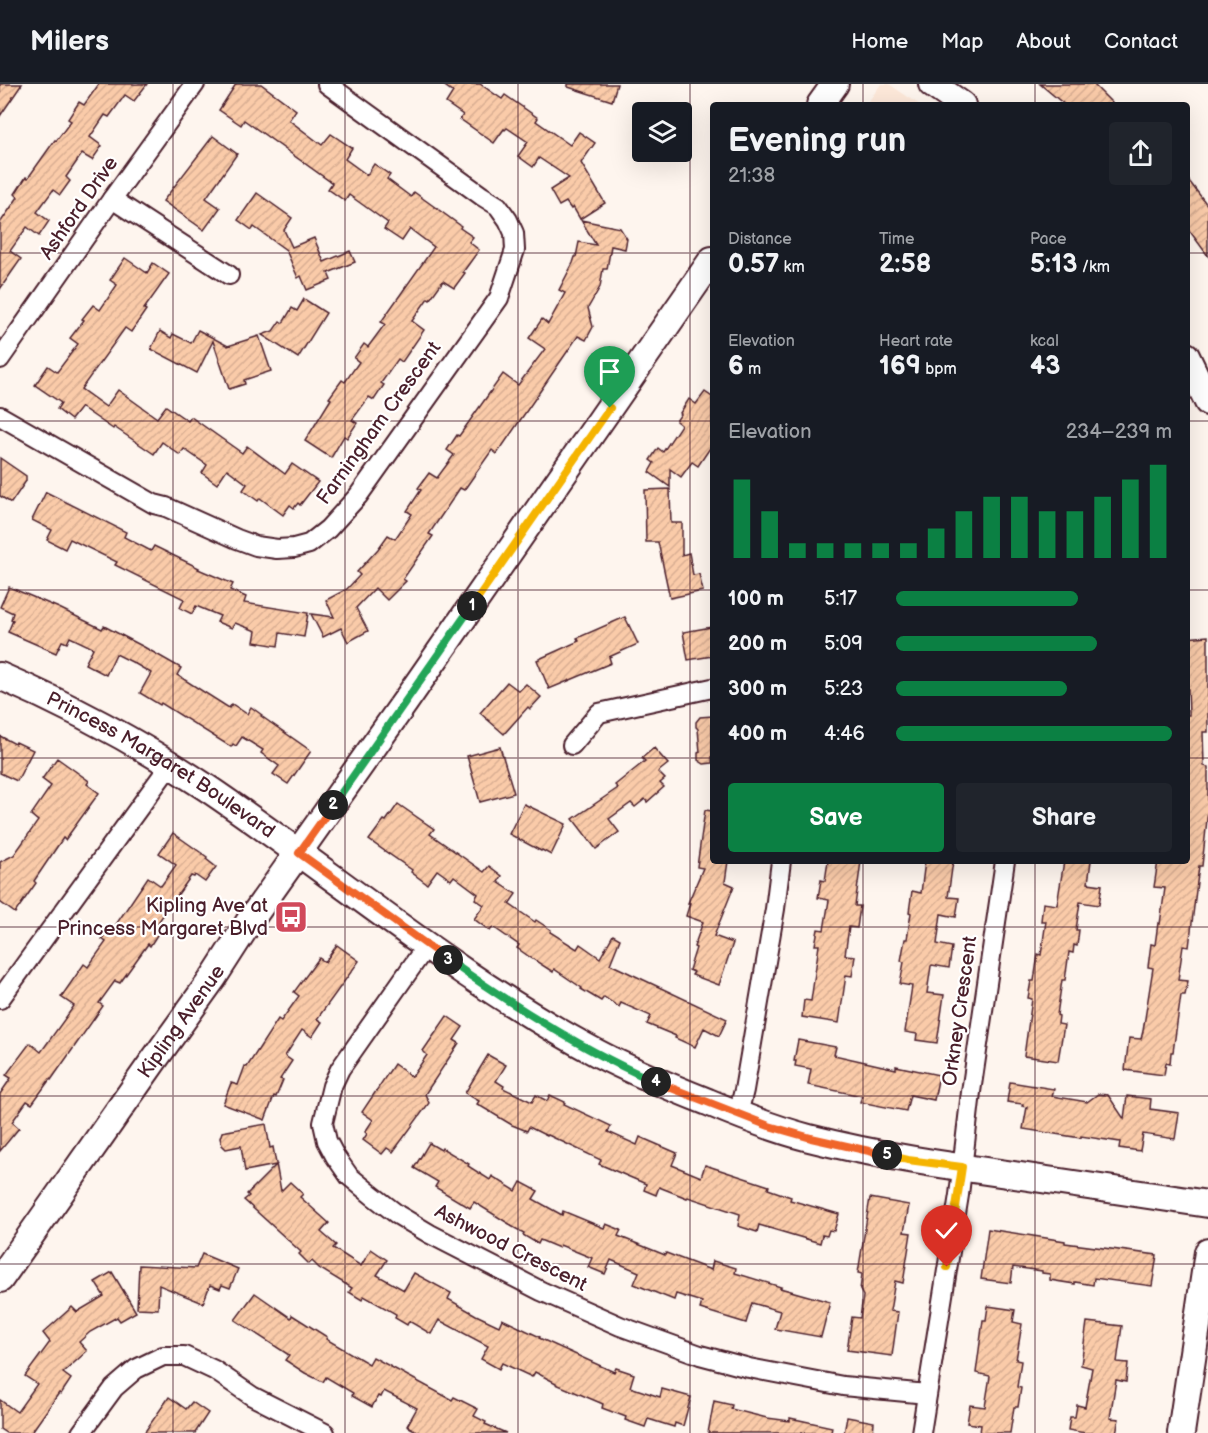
<!DOCTYPE html>
<meta charset="utf-8">
<style>
body{margin:0;font-family:"Balsamiq Sans",sans-serif;background:#20242c;color:#f1f3f6;height:100vh;display:flex;flex-direction:column;font-size:22px;white-space:nowrap}
*{box-sizing:border-box;margin:0}
p{font-size:20px;color:#9ea1a6}
.icon{flex:none;width:33px;height:33px;fill:none;stroke:currentColor;stroke-width:2;stroke-linecap:round;stroke-linejoin:round}
.map{position:relative;flex:1;overflow:hidden}
.side{position:absolute;left:710px;top:18px;width:480px;height:762px;display:flex;flex-direction:column;background:#171b24;border-radius:6px;box-shadow:0 6px 24px #0002}
.side>*{flex:none}
.buttons{position:absolute;left:632px;top:18px;display:grid;gap:12px}
.buttons a{display:grid;place-items:center;width:60px;height:60px;border-radius:6px;background:#171b24;box-shadow:0 6px 24px #0002;font-size:30px}
.pin{position:absolute;display:grid;place-items:center;width:51px;height:51px;color:#fff;margin:-62px -26px;border-radius:50% 50% 50% 0;rotate:-45deg;box-shadow:0 0 6px #0007}
.pin .icon{rotate:45deg}
.km{position:absolute;width:30px;height:30px;margin:-15px;border-radius:50%;background:#222;color:#fff;font-size:16px;line-height:30px;text-align:center}
.round{display:grid;place-items:center;flex:none;width:63px;height:63px;border-radius:6px;background:#20242c}
.overview{display:flex;align-items:center;justify-content:space-between;height:102px;padding:0 18px}
h1{font-size:33px;font-weight:700;line-height:45px}
.metrics{display:grid;grid-template-columns:repeat(3,1fr);gap:9px;height:102px;padding:6px 18px}
.metrics div{display:grid;align-content:center}
.metrics b{font-size:26px;font-weight:700}
.metrics small{font-size:16px;font-weight:400}
.metrics p{font-size:16px}
.chart{height:168px;padding:12px 18px}
.chart p{display:flex;justify-content:space-between}
.chart svg{width:100%;height:108px;margin-top:6px;stroke:#0b8043;stroke-width:6}
.button{display:flex;gap:12px;margin-top:auto;padding:12px 18px}
.button a{flex:1;height:69px;border-radius:6px;background:#0b8043;color:#fff;font-size:24px;font-weight:700;line-height:69px;text-align:center}
.button a+a{background:#20242c;color:#f1f3f6}
ul{padding:0 18px;list-style:none;font-size:20px}
li{display:grid;grid-template-columns:96px 72px 1fr;align-items:center;height:45px}
li i{height:15px;border-radius:8px;background:#0b8043}
header{display:flex;align-items:center;gap:36px;box-sizing:border-box;height:84px;padding:0 30px;background:#171b24;border-bottom:2px solid #363941}
header strong{font-size:28px}
nav{display:flex;gap:33px;margin-inline-start:auto;font-size:21px}
.map>svg:first-child{display:block}
.built{fill:#fde8d9}
.building{fill:url(#building-hatch);stroke:#4a1f2b;stroke-width:1.5}
.lines{fill:none;stroke-linecap:round;stroke-linejoin:round}
.street-casing{stroke:#4a1f2b;stroke-width:22}
.secondary-casing{stroke:#4a1f2b;stroke-width:30}
.street{stroke:#fff;stroke-width:18}
.secondary{stroke:#fff;stroke-width:26}
.split-1-casing{stroke:#fff;stroke-width:12}
.split-2-casing{stroke:#fff;stroke-width:12}
.split-3-casing{stroke:#fff;stroke-width:12}
.split-4-casing{stroke:#fff;stroke-width:12}
.split-5-casing{stroke:#fff;stroke-width:12}
.split-6-casing{stroke:#fff;stroke-width:12}
.split-1{stroke:#f5b400;stroke-width:8}
.split-2{stroke:#22a559;stroke-width:8}
.split-3{stroke:#f0652b;stroke-width:8}
.split-4{stroke:#22a559;stroke-width:8}
.split-5{stroke:#f0652b;stroke-width:8}
.split-6{stroke:#f5b400;stroke-width:8}
.grid{fill:none;stroke:#4a1f2b;stroke-width:1.5;stroke-opacity:0.55}
.labels{text-anchor:middle;dominant-baseline:central;stroke-width:4.5;stroke-linejoin:round;paint-order:stroke}
.street-label{font-size:20px;fill:#4a1f2b;stroke:#fff}
.poi-label{font-size:20px;fill:#4a1f2b;stroke:#fff;text-anchor:end}
</style>
<header>
<strong>Milers</strong>
<nav><a>Home</a><a>Map</a><a>About</a><a>Contact</a></nav>
</header>
<div class="map">
<svg width="1208" height="1349" viewBox="0 0 1208 1349">
<defs>
<pattern id="building-hatch" width="6" height="6" patternUnits="userSpaceOnUse" patternTransform="scale(1.5)"><rect width="6" height="6" fill="#facba9"/><path d="M-1 1l2-2M0 6l6-6M5 7l2-2" fill="none" stroke="#d8ae92"/></pattern>
</defs>
<rect width="100%" height="100%" fill="#fef5ee"/>
<filter id="ink" filterUnits="userSpaceOnUse"><feTurbulence type="fractalNoise" baseFrequency=".0167" numOctaves="2"/><feDisplacementMap in="SourceGraphic" scale="12" xChannelSelector="R" yChannelSelector="G"/><feConvolveMatrix kernelMatrix="1 2 1 2 8 2 1 2 1" color-interpolation-filters="sRGB"/></filter>
<g filter="url(#ink)">
<!-- built -->
<path class="built" d="M881,0H889L920,21H866Z"/>
<!-- building -->
<g class="building">
<path d="M0,0H22L0,32Z"/>
<path d="M99,0H147L134,17L125,11L109,33L105,31L90,53L102,62L92,76L82,70L66,93L70,97L60,111L53,106L37,128L49,137L39,152L27,143L10,167L21,175L0,205V139L18,113L15,110L26,93L28,94L55,56L56,57L71,37L68,35L79,18L84,21Z"/>
<path d="M236,0H261L296,26L289,36L322,61L331,50L352,64L345,75L367,91L374,80L390,91L387,95L411,113L414,108L461,142L460,144L473,153L469,158L479,166L463,188L465,189L454,204L443,197L430,215L428,214L412,237L424,246L402,278L398,275L381,299L384,301L374,316L369,313L352,336L357,339L347,354L344,352L331,374L305,357L331,315L329,314L342,296L345,298L359,278L354,274L364,260L368,263L385,240L381,238L434,163L410,145L402,157L384,145L388,139L370,126L349,111L345,117L328,105L332,99L244,36L241,41L219,26Z"/>
<path d="M442,0H480L502,15L505,11L538,34L536,37L570,61L579,48L595,59L581,79L605,119L580,135L573,123L571,125L566,118L559,122L550,106L569,94L539,74L533,83L518,72L528,58L507,44L505,46L504,45L494,59L460,35L463,31L446,19L453,8Z"/>
<path d="M568,0H617L612,17L568,3Z"/>
<path d="M1040,0H1093L1114,21H1065Z"/>
<path d="M213,52L237,70L206,114L220,124L204,146L163,117Z"/>
<path d="M1186,93L1208,122V172L1186,142Z"/>
<path d="M257,109L292,134L284,146L292,163L314,154L324,178L350,167L355,178L328,189L331,196L307,206L301,192L298,194L286,166L254,143L252,146L238,136Z"/>
<path d="M581,136L620,144L627,155L625,165L611,162L607,185H603L600,203L588,224L593,243L586,256L578,252L497,370L492,366L464,406L460,404L429,450L433,452L403,495L406,497L387,516L375,504L356,524L368,547L348,558L341,544L323,553L311,530L334,533L326,516L347,505L360,491L357,488L378,465L388,451L395,455L412,430L407,427L421,406L418,404L429,389L437,394L454,371L447,366L457,351L459,352L503,290L518,301L545,265L529,254L542,235L548,240L565,209L559,206L573,179L575,173H576L579,158L596,161Z"/>
<path d="M125,174L147,189L153,179L169,190L144,225L146,226L131,248L125,244L81,305L106,323L118,306L157,334L166,322L188,337L191,333L242,369L247,362L285,390L292,380L318,398L300,421L298,419L294,424L290,421L283,431L260,414L258,417L243,406L247,400L227,385L217,400L202,389L207,381L184,365L180,371L162,358L154,370L114,343L113,345L81,323L71,336L57,325L61,319L35,301L48,282L57,288L78,260L70,254L84,236L82,235L93,221L100,226L117,201L110,196Z"/>
<path d="M304,215L326,229L298,274L262,251L273,247L280,237L283,239L292,224L297,227Z"/>
<path d="M198,246L228,262L259,252L271,287L244,296L245,300L229,305L213,257L197,289L151,265L160,247L171,254L173,250L191,259Z"/>
<path d="M705,308L712,313V361L698,382L692,378L681,393L670,385V403L649,388L654,379L650,376L658,364L663,368L681,341L676,337L681,330L680,329L689,315L696,320Z"/>
<path d="M0,374L26,392V397L11,419L0,412Z"/>
<path d="M670,405L671,439H682V471L689,469L693,491L699,490L703,507L670,514L658,458H646L645,406Z"/>
<path d="M46,408L126,448L124,453L151,467L154,462L199,484L198,485L233,500L230,506L246,513L244,519L308,529L304,553L280,549L278,562L254,558L256,547L235,539L232,544L217,538L220,532L196,522L192,530L180,524L184,515L115,481L117,478L70,455L65,465L47,456L52,446L32,436Z"/>
<path d="M9,503L59,524L102,545L104,542L144,563L181,584L177,591L229,624L232,620L247,630L251,623L262,631L261,632L311,667L288,700L273,690L279,682L261,669L263,666L242,653L236,662L233,660L231,663L161,619L160,621L140,609L151,589L132,578L116,570L106,591L85,580L93,564L70,553L67,559L62,557L56,569L8,548L13,536L11,535L13,529L0,523Z"/>
<path d="M625,533L638,560L609,573L611,579L549,605L537,576L579,557L577,554Z"/>
<path d="M712,543V572L688,576L683,548Z"/>
<path d="M1208,552V648H1203L1204,682L1208,683V726L1202,782H1199L1189,863L1183,862L1178,896L1188,897L1185,911H1181L1173,968H1171L1170,980L1166,979L1164,991L1125,986L1129,954L1141,955L1143,947L1153,884L1148,883L1151,860L1155,861L1158,839L1160,840L1165,804L1154,803L1158,777H1186V631H1189L1188,605H1186V554Z"/>
<path d="M507,598L519,607L526,600L541,613L530,625L528,623L504,650L480,629Z"/>
<path d="M712,632V679L704,680L698,676V669L700,668L698,645L696,643V638L700,633Z"/>
<path d="M0,652L15,660L16,658L33,666L17,697L0,689Z"/>
<path d="M500,663L514,709L480,718L467,672Z"/>
<path d="M654,664L668,680L658,688L665,695L660,699L664,703L647,718L645,715L635,723L631,719L609,735L619,748L596,765L573,735L618,704L615,701L645,677L642,674Z"/>
<path d="M57,674L89,697L87,700L99,709L65,756L63,754L34,797L36,799L15,829L0,818V778L14,771L38,737L31,731L51,702L42,695Z"/>
<path d="M398,720L434,745L430,750L484,788L489,782L502,792L498,798L516,810L509,820L535,838L536,836L551,846L550,848L577,865L580,860L600,874L613,851L620,855L610,880L727,935L719,952L704,944L695,963L675,954L676,952L647,940L651,932L621,919L619,923L604,913L601,917L581,905L582,904L554,885L553,888L531,874L517,864L519,861L493,843L490,847L474,835L484,821L475,815L478,810L454,792L451,796L437,786L427,800L411,788L412,786L369,756L384,736L386,737Z"/>
<path d="M524,720L566,740L551,771L542,766L541,767L509,750Z"/>
<path d="M705,726L712,727V777H728L725,798L734,802L714,852L733,859L719,901L692,891L694,888L689,886L696,864L694,863L703,838L686,832L690,819H688L703,784L697,783Z"/>
<path d="M173,749L207,773L206,775L216,783L205,798L195,791L194,793L191,792L154,844L159,848L150,862L148,860L120,899L115,897L99,919L103,922L51,996L50,995L32,1020L27,1017L12,1038L19,1044L0,1067V1010L11,994L6,991L30,959L41,968L74,922L61,913L84,880L88,883L106,858L102,855L110,843L113,845L148,793L161,802L176,781L159,769Z"/>
<path d="M828,777H861L855,822H860L857,844L849,843L845,871L855,872L852,892L846,891L839,939L802,933L804,916L811,917L819,861H815L818,845L824,846L829,816L818,814L821,796L825,797Z"/>
<path d="M925,777H953L948,813L959,814L956,833L941,830L937,860L952,863L949,884L932,881L931,882L927,909L944,911L937,959L916,956L917,950L905,948L912,902L900,900L904,878L901,877L905,855H907L911,829L909,828L912,807L921,809Z"/>
<path d="M1064,777H1091L1088,799L1102,801L1099,821L1080,818L1076,846H1079L1077,862L1074,861L1073,869L1069,868L1065,896H1062L1057,931L1059,932L1058,940L1064,941L1058,977L1024,972L1032,915L1028,914L1031,897H1034L1038,870L1041,871L1046,837H1041L1043,819L1057,821Z"/>
<path d="M337,861L359,877L317,935L322,938L312,953L302,946L285,972L292,977L280,995L283,996L276,1013L274,1012L265,1036L223,1020L231,999L238,1001L245,982L247,983L278,935L281,937L299,912L294,908L319,874L325,878Z"/>
<path d="M447,932L463,943L454,956L459,959L425,1010L429,1019L393,1068L387,1064L382,1070L363,1056L367,1050L365,1048L373,1036L362,1028L394,980L412,993L427,971L423,967Z"/>
<path d="M798,956L836,963L834,971L896,985V982L939,991L934,1016L910,1011L906,1027L860,1018L862,1012L808,1001L811,985L795,982L796,977H794Z"/>
<path d="M488,971L506,981L496,997L504,1002L503,1004L532,1018L536,1011L547,1017L550,1011L565,1018L564,1020L611,1042L608,1048L637,1061L640,1053L677,1069L672,1081L701,1093L705,1081L769,1102L768,1105L791,1113L790,1116L839,1130L834,1147L829,1146L827,1152L822,1151L820,1159L759,1141L757,1148L738,1142L740,1130L688,1113L687,1114L659,1103L656,1111L644,1106L646,1100L599,1080L601,1076L548,1051L547,1052L529,1043L527,1047L512,1041L477,1020L479,1017L465,1009Z"/>
<path d="M1010,998L1054,1005L1052,1012L1087,1018L1098,1010L1108,1011L1124,1035L1127,1012L1151,1015L1150,1025L1179,1029L1175,1055L1143,1050L1140,1067L1119,1064L1120,1058L1081,1052V1054L1023,1045L1027,1023L1022,1022L1023,1020L1007,1018Z"/>
<path d="M266,1040L270,1064L273,1063L281,1107L290,1098L303,1110L300,1113L329,1139L321,1148L336,1161L333,1164L361,1182L371,1165L387,1176L377,1191L404,1206L414,1189L451,1209L448,1215L476,1231L499,1242L502,1235L540,1253L539,1254L614,1288L616,1284L634,1290L630,1303L660,1313L662,1305L691,1313L683,1342L675,1339L674,1343L648,1335L645,1343L625,1336L626,1333L602,1324L603,1320L556,1300V1299L535,1288L532,1293L502,1279L499,1285L481,1275L488,1262L439,1236L431,1250L409,1237L407,1241L395,1234L396,1230L364,1212L362,1216L349,1208L352,1204L319,1184L312,1177L309,1180L299,1170L301,1168L244,1116L249,1112L247,1110L276,1081L245,1087L241,1062L226,1065L222,1061L220,1054L222,1048Z"/>
<path d="M429,1059L441,1066L442,1064L469,1080L468,1082L490,1096L492,1092L516,1107L521,1098L538,1107L533,1115L562,1131L563,1127L604,1144L606,1140L621,1146L618,1152L665,1171L666,1169L711,1186L713,1177L736,1184L735,1189L781,1203L780,1204L830,1218L821,1253L775,1245L780,1227L752,1219L746,1239L700,1225L702,1218L676,1210L674,1216L634,1200L639,1188L611,1176L605,1190L588,1183L592,1174L560,1161L559,1164L540,1156L538,1160L523,1151L524,1149L511,1142V1141L474,1118L470,1124L435,1103L438,1098L414,1084Z"/>
<path d="M870,1114L909,1121L904,1148L911,1149L903,1199L895,1197L890,1227L898,1228L892,1272L847,1266L852,1233L860,1234L863,1212L860,1206L862,1190L858,1189Z"/>
<path d="M988,1145L1065,1157V1159L1157,1171L1152,1202L1094,1194L1093,1201L1075,1198V1200L1050,1196V1190L1042,1189V1187L1013,1183L1011,1199L981,1195Z"/>
<path d="M202,1170L238,1185L230,1204L222,1201L220,1205L210,1201L203,1219L159,1201L158,1225L137,1224L139,1181L196,1184Z"/>
<path d="M112,1188L136,1228L120,1237L117,1233L90,1248L79,1258L87,1267L63,1289L71,1295L61,1310L59,1309L31,1349H6L0,1345V1316L17,1328L37,1300L25,1292L50,1258L43,1249L72,1223L77,1228L104,1212L95,1198Z"/>
<path d="M255,1209L291,1234L292,1231L327,1253L326,1255L369,1280L373,1273L452,1316L454,1313L478,1325L474,1332L486,1338L485,1340L506,1349H420L407,1342L417,1324L384,1307L381,1313L378,1312L372,1323L352,1312L353,1309L326,1293L323,1298L305,1289L285,1276L289,1271L235,1236Z"/>
<path d="M988,1222L1015,1226L1013,1238L1022,1240L1016,1276L1021,1277L1017,1303L1021,1304L1018,1323H1014L1010,1349H980L981,1341L967,1339L970,1321L985,1323L990,1292L976,1289L983,1236H986Z"/>
<path d="M1087,1238L1122,1242L1117,1278L1128,1279L1126,1298L1116,1296L1110,1334L1119,1335L1116,1349H1085L1068,1346L1070,1333H1075L1077,1321L1085,1323L1092,1284L1081,1281Z"/>
<path d="M169,1313L186,1325L192,1318L208,1329L195,1349H144Z"/>
<path d="M714,1317L732,1321L731,1325L767,1334L790,1337V1334L832,1343L831,1349H708Z"/>
<path d="M847,1333L874,1338L873,1349H844Z"/>
</g>
<g class="lines">
<!-- street casing -->
<g class="street-casing">
<g id="street">
<path d="M112,115L229,191"/>
<path d="M0,275L112,115L195,0"/>
<path d="M0,332L154,420L166,423L237,455L256,462L277,465L294,464L309,460L328,445L358,412L499,214L515,166L514,149L508,136L498,122L482,112L327,0"/>
<path d="M572,661L599,629L712,604"/>
<path d="M427,861L340,985L332,1002L323,1039L327,1057L335,1072L349,1092L372,1111L398,1131L430,1150L541,1207L620,1242L700,1271L749,1284L843,1302L927,1310"/>
<path d="M0,915L170,681"/>
<path d="M738,1030L744,1006L775,825L781,777"/>
<path d="M81,1349L114,1304L136,1285L163,1272H184L214,1286L252,1312L325,1349"/>
<path d="M921,1349L959,1111L971,1008L1005,777"/>
</g>
</g>
<!-- secondary casing -->
<g class="secondary-casing">
<g id="secondary">
<path d="M932,0L962,21"/>
<path d="M820,21L835,0"/>
<path d="M1186,272L1208,318"/>
<path id="s1" d="M0,592C72,623 141,660 207,704C337,792 458,895 597,969C633,988 670,1003 708,1018C741,1032 774,1045 809,1054C879,1072 950,1082 1021,1092C1084,1101 1146,1111 1208,1120"/>
<path id="s2" d="M0,1195L154,976L213,894L249,838L405,618L712,176"/>
<path d="M1181,1349L1208,1168"/>
</g>
</g>
<!-- street -->
<use href="#street" class="street"/>
<!-- secondary -->
<use href="#secondary" class="secondary"/>
</g>
</g>
<g class="lines" filter="url(#ink)">
<!-- split-1 casing -->
<g class="split-1-casing">
<path id="split-1" d="M472,522L610,324"/>
</g>
<!-- split-2 casing -->
<g class="split-2-casing">
<path id="split-2" d="M333,721L472,522"/>
</g>
<!-- split-3 casing -->
<g class="split-3-casing">
<path id="split-3" d="M333,721L299,769L448,876"/>
</g>
<!-- split-4 casing -->
<g class="split-4-casing">
<path id="split-4" d="M448,876C513,922 583,966 656,998"/>
</g>
<!-- split-5 casing -->
<g class="split-5-casing">
<path id="split-5" d="M656,998L769,1042L811,1054L887,1071"/>
</g>
<!-- split-6 casing -->
<g class="split-6-casing">
<path id="split-6" d="M887,1071L908,1076L962,1083L947,1183"/>
</g>
<!-- split-1 -->
<use href="#split-1" class="split-1"/>
<!-- split-2 -->
<use href="#split-2" class="split-2"/>
<!-- split-3 -->
<use href="#split-3" class="split-3"/>
<!-- split-4 -->
<use href="#split-4" class="split-4"/>
<!-- split-5 -->
<use href="#split-5" class="split-5"/>
<!-- split-6 -->
<use href="#split-6" class="split-6"/>
</g>
<!-- grid -->
<path class="grid" d="M173,0V1349M345,0V1349M518,0V1349M690,0V1349M863,0V21M1035,0V21M0,169H712M1186,169H1208M0,337H712M1186,337H1208M0,506H712M1186,506H1208M0,674H712M1186,674H1208M863,777V1349M1035,777V1349M0,843H1208M0,1012H1208M0,1180H1208"/>
<!-- icons -->
<defs>
<g id="bus-square" transform="scale(1.725)"><rect x="-9" y="-9" width="18" height="18" rx="4" fill="#d1495b" stroke="#fff"/><path d="M-5-6H5V4H4V6H2V4H-2V6H-4V4H-5ZM-3.5-4V0h7V-4ZM-3.5 1.2v1.5H-2V1.2ZM2 1.2v1.5H3.5V1.2Z" fill="#fff"/></g>
</defs>
<g fill-rule="evenodd">
<use href="#bus-square" x="291" y="833"/>
</g>
<g class="labels">
<!-- street labels -->
<g class="street-label">
<text transform="translate(79 124) rotate(-55)">Ashford Drive</text>
<text transform="translate(379 339) rotate(-54)">Farningham Crescent</text>
<text stroke="none"><textPath href="#s1" startOffset="184">Princess Margaret Boulevard</textPath></text>
<text transform="translate(960 927) rotate(-82)">Orkney Crescent</text>
<text stroke="none"><textPath href="#s2" startOffset="315">Kipling Avenue</textPath></text>
<text transform="translate(511 1164) rotate(27)">Ashwood Crescent</text>
</g>
<!-- poi labels -->
<g class="poi-label">
<text x="268" y="822">Kipling Ave at<tspan x="268" dy="23">Princess Margaret Blvd</tspan></text>
</g>
</g>
</svg>
<div class="buttons">
<a><svg class="icon" aria-label="layers" viewBox="0 0 24 24"><path d="M12 4l9 5-9 5-9-5zM3 14l9 5 9-5"/></svg></a>
</div>
<div class="pin" style="left:610px;top:324px;background:#1e9e55"><svg class="icon" aria-label="arrive" viewBox="0 0 24 24"><path d="M6 21V4h12l-3 4 3 4H6"/></svg></div>
<div class="pin" style="left:947px;top:1183px;background:#d93025"><svg class="icon" aria-label="check" viewBox="0 0 24 24"><path d="M5 12l5 5 9-10"/></svg></div>
<b class="km" style="left:472px;top:522px">1</b>
<b class="km" style="left:333px;top:721px">2</b>
<b class="km" style="left:448px;top:876px">3</b>
<b class="km" style="left:656px;top:998px">4</b>
<b class="km" style="left:887px;top:1071px">5</b>
<section class="side">
<div class="overview"><div><h1>Evening run</h1><p>21:38</p></div><a class="round"><svg class="icon" aria-label="share" viewBox="0 0 24 24"><path d="M12 15V3M7 8l5-5 5 5M5 13v7h14v-7"/></svg></a></div>
<div class="metrics">
<div><p>Distance</p><b>0.57<small> km</small></b></div>
<div><p>Time</p><b>2:58</b></div>
<div><p>Pace</p><b>5:13<small> /km</small></b></div>
</div>
<div class="metrics">
<div><p>Elevation</p><b>6<small> m</small></b></div>
<div><p>Heart rate</p><b>169<small> bpm</small></b></div>
<div><p>kcal</p><b>43</b></div>
</div>
<div class="chart"><p><span>Elevation</span>234–239 m</p>
<svg viewBox="0 0 160 44" preserveAspectRatio="none"><path d="M5 44V12M15 44V25M25 44V38M35 44V38M45 44V38M55 44V38M65 44V38M75 44V32M85 44V25M95 44V19M105 44V19M115 44V25M125 44V25M135 44V19M145 44V12M155 44V6"/></svg>
</div>
<ul>
<li><b>100 m</b>5:17<i style="width:66%"></i></li>
<li><b>200 m</b>5:09<i style="width:73%"></i></li>
<li><b>300 m</b>5:23<i style="width:62%"></i></li>
<li><b>400 m</b>4:46<i style="width:100%"></i></li>
</ul>
<div class="button"><a>Save</a><a>Share</a></div>
</section>
</div>
